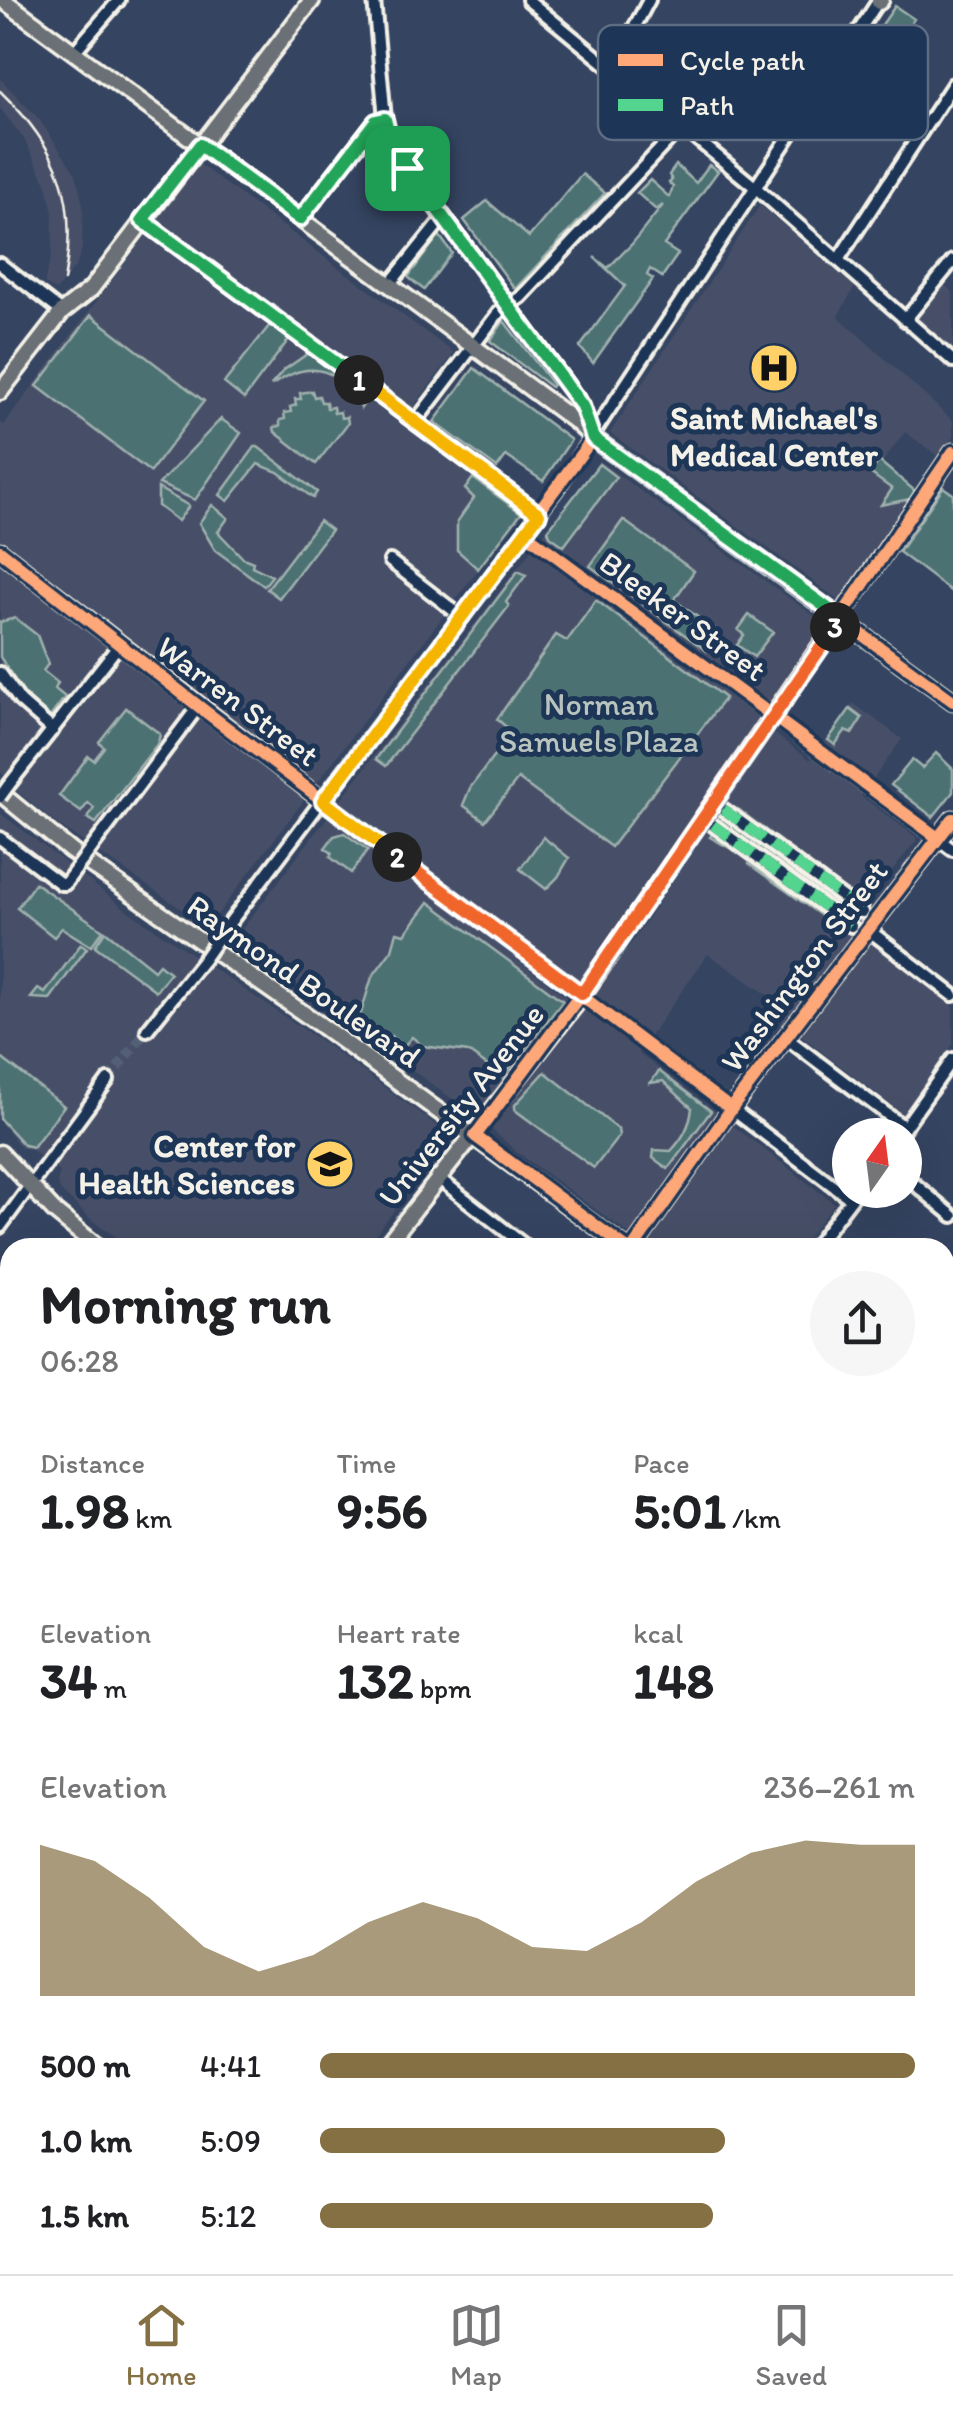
<!DOCTYPE html>
<meta charset="utf-8">
<style>
body{margin:0;font-family:Itim,sans-serif;background:#f6f6f6;color:#202124;height:100vh;display:flex;flex-direction:column;font-size:38px;white-space:nowrap}
*{box-sizing:border-box;margin:0}
p{font-size:32px;color:#757577}
.icon{flex:none;width:55px;height:55px;fill:none;stroke:currentColor;stroke-width:2;stroke-linecap:round;stroke-linejoin:round}
.map{position:relative;flex:1;overflow:hidden}
.details{position:absolute;left:0px;top:1238px;width:955px;height:1038px;display:flex;flex-direction:column;background:#fff;border-radius:30px 30px 0 0;box-shadow:0 10px 40px #0002}
.details>*{flex:none}
.needle{width:65px;rotate:14deg}
.fabs{position:absolute;left:832px;top:1118px;display:grid;gap:20px}
.fabs a{display:grid;place-items:center;width:90px;height:90px;border-radius:50%;background:#fff;box-shadow:0 10px 40px #0002;font-size:50px}
.pin{position:absolute;display:grid;place-items:center;width:85px;height:85px;color:#fff;margin:-42px;border-radius:20px;box-shadow:0 5px 15px #0006}
.km{position:absolute;width:50px;height:50px;margin:-25px;border-radius:50%;background:#222;color:#fff;font-size:28px;line-height:50px;text-align:center}
.round{display:grid;place-items:center;flex:none;width:105px;height:105px;border-radius:52px;background:#f6f6f6}
.summary{display:flex;align-items:center;justify-content:space-between;height:170px;padding:0 40px}
h1{font-size:55px;font-weight:800;line-height:75px}
.metrics{display:grid;grid-template-columns:repeat(3,1fr);gap:15px;height:170px;padding:10px 40px}
.metrics div{display:grid;align-content:center}
.metrics b{font-size:50px;font-weight:800}
.metrics small{font-size:28px;font-weight:400}
.metrics p{font-size:28px}
.chart{height:280px;padding:20px 40px}
.chart p{display:flex;justify-content:space-between}
.chart svg{width:100%;height:180px;margin-top:10px;fill:#847042;opacity:.7}
ul{padding:0 40px;list-style:none;font-size:32px}
li{display:grid;grid-template-columns:160px 120px 1fr;align-items:center;height:75px}
li i{height:25px;border-radius:12px;background:#847042}
.dock{display:flex;justify-content:space-around;align-items:center;height:140px;border-top:2px solid #e0e0e0;background:#fff;font-size:28px;color:#757577}
.dock a{display:grid;justify-items:center;gap:5px}
.dock .current{color:#847042}
.map>svg:first-child{display:block}
.built{fill:#464f68}
.green{fill:#4c7173;stroke:#a0b1ae;stroke-width:2.5}
.lines{fill:none;stroke-linecap:round;stroke-linejoin:round}
.minor-tunnel{stroke:#525e75;stroke-width:10;stroke-dasharray:10 5;stroke-linecap:butt}
.minor-casing{stroke:#f4f1e8;stroke-width:18}
.major-casing{stroke:#f4f1e8;stroke-width:21}
.minor{stroke:#1d3557;stroke-width:10}
.major{stroke:#6a7074;stroke-width:14}
.tram{stroke:#f4f1e8;stroke-width:2.5}
.minor-bridge-casing{stroke:#f4f1e8;stroke-width:18;stroke-linecap:butt}
.minor-bridge{stroke:#1d3557;stroke-width:10}
.quiet{stroke:#53d58f;stroke-width:10;stroke-dasharray:20 10;stroke-linecap:butt}
.cycleway-casing{stroke:#1d3557;stroke-width:19}
.cycleway{stroke:#fea87a;stroke-width:12}
.split-1-casing{stroke:#fff;stroke-width:20}
.split-2-casing{stroke:#fff;stroke-width:20}
.split-3-casing{stroke:#fff;stroke-width:20}
.split-4-casing{stroke:#fff;stroke-width:20}
.split-1{stroke:#22a559;stroke-width:12}
.split-2{stroke:#f5b400;stroke-width:12}
.split-3{stroke:#f0652b;stroke-width:12}
.split-4{stroke:#22a559;stroke-width:12}
.labels{text-anchor:middle;dominant-baseline:central;stroke-width:10;stroke-linejoin:round;paint-order:stroke}
.poi-label{font-size:32px;font-weight:bold;fill:#f4f1e8;stroke:#1d3557}
.street-label{font-size:32px;fill:#f4f1e8;stroke:#1d3557}
.park-label{font-size:32px;fill:#b9c4bf;stroke:#1d3557}
.key{fill:#1d3557;stroke:#5e6d82;stroke-width:2.5}
.key-label{font-size:28px;fill:#f4f1e8}
</style>
<div class="map">
<svg width="953" height="2274" viewBox="0 0 953 2274">
<rect width="100%" height="100%" fill="#354461"/>
<filter id="ink" filterUnits="userSpaceOnUse"><feTurbulence type="fractalNoise" baseFrequency=".01" numOctaves="2"/><feDisplacementMap in="SourceGraphic" scale="20" xChannelSelector="R" yChannelSelector="G"/><feConvolveMatrix kernelMatrix="1 2 1 2 8 2 1 2 1" color-interpolation-filters="sRGB"/></filter>
<g filter="url(#ink)">
<!-- built -->
<g class="built">
<path d="M0,79L39,119L76,174L83,206L82,249L76,266L56,291L44,283L52,254L53,213L47,185L24,139L0,108Z"/>
<path d="M199,164L454,353L401,423L521,513L208,927L61,827L19,793L0,771V423L4,425Z"/>
<path d="M760,205L855,287L838,316L953,421V437L939,457L905,432L882,463L916,491L840,601L610,433Z"/>
<path d="M944,285L953,292V349L917,317Z"/>
<path d="M599,461L825,624L758,722L811,760L853,703L902,739L861,796L916,837V841L848,926L953,1006V1044L903,1114L780,1019L787,1008L708,954L638,1053L834,1203L801,1247H647L517,1152L476,1116L233,941Z"/>
<path d="M0,813L131,913L325,1044L452,1137L365,1247H130L93,1221L60,1190L57,1183L60,1172L30,1149L21,1148L0,1122Z"/>
<path d="M0,1400L10,1406V1631L0,1646Z"/>
</g>
<!-- green -->
<g class="green">
<path d="M895,6L914,19L875,75L856,62Z"/>
<path d="M676,165L696,183L709,165L718,171L664,245L678,254L662,277L650,269L647,275L653,279L593,363L580,347L625,286L594,257L608,268L632,244L663,205L656,210L637,193L650,180L669,197L673,187L669,183L672,180L669,175Z"/>
<path d="M582,174L605,193L515,289L464,220L487,201L529,237Z"/>
<path d="M439,235L452,253L424,290L408,277Z"/>
<path d="M91,315L204,401L150,472L37,386Z"/>
<path d="M273,321L292,335L244,399L224,383Z"/>
<path d="M504,321L553,385L551,387L490,341Z"/>
<path d="M313,350L370,394L361,408C352,384 328,365 301,371C290,373 280,381 271,385L284,370Z"/>
<path d="M474,368L571,440L543,481L506,456L497,468L434,422Z"/>
<path d="M312,391L314,397L319,396L321,402H326L327,408L333,407L334,413L340,412L341,418L347,417L348,423L316,464L275,432L274,427L280,426V420L285,419L284,413L291,412L290,407L296,405L295,399H301L300,393Z"/>
<path d="M221,419L241,433L195,500L159,484Z"/>
<path d="M255,447H258L317,492L313,498L278,472L258,464L228,501L220,495Z"/>
<path d="M879,461L915,491L910,499L881,505L892,489L870,473Z"/>
<path d="M599,464L616,477L564,546L550,536L548,530Z"/>
<path d="M473,478L521,513L478,569L457,550V522L474,498L465,489Z"/>
<path d="M943,487L953,494V593L899,552Z"/>
<path d="M158,488L189,506L178,521L158,506Z"/>
<path d="M212,505L228,518L218,532L243,558L253,562L252,566L272,576L264,586L215,550L199,523Z"/>
<path d="M623,520L694,571L674,600L720,633L707,651L590,566Z"/>
<path d="M319,521L331,530L279,598L267,589Z"/>
<path d="M518,571L526,575L506,602L509,606L386,766L376,759Z"/>
<path d="M596,600L725,698L611,847L518,779L485,821L463,805L470,788L512,732L497,719L556,635L567,641Z"/>
<path d="M749,615L773,632L754,657L737,645L744,635L738,630Z"/>
<path d="M15,618L37,635L48,664L43,671L58,683L55,689L65,697L50,717L24,694L0,657V622Z"/>
<path d="M126,708L160,734L158,743L96,823L88,818L94,808L88,803L81,812L59,796L88,756L94,760L104,747L99,742Z"/>
<path d="M850,709L862,718L852,734L845,731L835,745L828,740Z"/>
<path d="M936,753L953,769V792L933,817L891,785L912,760L922,768Z"/>
<path d="M729,809L739,810L864,905L847,926L837,920L830,922L749,864L751,860L710,837Z"/>
<path d="M344,833L368,850L351,873L330,857L332,853L325,848L334,836Z"/>
<path d="M543,837L569,858L558,877L546,889L520,869Z"/>
<path d="M35,883L103,930L91,946L62,928L54,937L17,908Z"/>
<path d="M429,902L563,1001L503,1077L468,1052L423,1046L412,1037L404,1046L391,1036L386,1041L365,1036L358,1023L372,977L392,950L397,932L405,934Z"/>
<path d="M105,931L154,970L159,964L170,973L156,991L95,946Z"/>
<path d="M81,944L87,948L50,999L31,998L38,989L45,993Z"/>
<path d="M0,1057L64,1106L33,1147L24,1145L0,1119Z"/>
<path d="M659,1071L711,1111L668,1169L653,1158L654,1150L671,1151C683,1138 690,1126 692,1108L663,1081L650,1083Z"/>
<path d="M545,1072L618,1129L619,1136L594,1168L515,1110V1105Z"/>
<path d="M0,1285L10,1292V1341L0,1342Z"/>
<path d="M0,1415L10,1422V1452L0,1470Z"/>
<path d="M10,1501V1622L0,1638V1516Z"/>
<path d="M945,2086L953,2092V2168L945,2162Z"/>
</g>
<g class="lines">
<!-- minor-tunnel -->
<path class="minor-tunnel" d="M108,1080L147,1030"/>
<!-- minor casing -->
<g class="minor-casing">
<g id="minor">
<path d="M374,0L385,119L392,145L582,405L593,437"/>
<path d="M528,0L756,188L953,361"/>
<path d="M74,52L119,0"/>
<path d="M612,69L649,0"/>
<path d="M300,219L373,124L385,119"/>
<path d="M142,220L539,514"/>
<path d="M838,260L953,84"/>
<path d="M0,264L62,312"/>
<path d="M389,285L443,218"/>
<path d="M905,320L953,261"/>
<path d="M416,421L499,312L521,297L680,128"/>
<path d="M525,533L953,850"/>
<path d="M390,561L462,617"/>
<path d="M0,673L20,701L53,730"/>
<path d="M8,786L119,645"/>
<path d="M323,801L851,1199"/>
<path d="M723,809L862,912"/>
<path d="M713,825L851,926"/>
<path d="M0,838L61,884H65L76,869"/>
<path d="M91,849L198,707"/>
<path d="M866,928L953,995"/>
<path d="M219,937L559,486L879,0"/>
<path d="M147,1030L203,960"/>
<path d="M785,1037L904,1127"/>
<path d="M899,1135L953,1059"/>
<path d="M905,1176L953,1216"/>
<path d="M437,1177L528,1248"/>
<path d="M0,1227L108,1080"/>
<path d="M814,1248L858,1190"/>
<path d="M0,1388L10,1392"/>
<path d="M945,1535L953,1542"/>
<path d="M945,1658L953,1665"/>
<path d="M0,1663L10,1647"/>
<path d="M0,1677L10,1683"/>
<path d="M945,1965L953,1953"/>
<path d="M945,1985L953,1990"/>
<path d="M0,2085L10,2093"/>
<path d="M0,2219L10,2206"/>
<path d="M945,2245L953,2234"/>
<path d="M151,2265L163,2274"/>
<path d="M386,2265L399,2274"/>
<path d="M617,2265L629,2274"/>
<path d="M829,2265L843,2274"/>
<path d="M723,2274L730,2265"/>
<path d="M923,2274L930,2265"/>
</g>
</g>
<!-- major casing -->
<g class="major-casing">
<g id="major">
<path d="M3,0L576,422L593,438L953,701"/>
<path d="M879,2L881,0"/>
<path d="M0,392L62,312L91,289L312,0"/>
<path d="M0,551L323,801"/>
<path d="M0,793L71,851L319,1024L626,1248"/>
<path d="M0,1153L55,1212L99,1248"/>
<path d="M384,1248L576,1004L953,452"/>
<path d="M633,1248L737,1101L953,819"/>
<path d="M0,1359L10,1358"/>
<path d="M945,1395L953,1384"/>
<path d="M945,1444H953"/>
<path d="M945,1456L953,1461"/>
<path d="M0,1822L10,1806"/>
<path d="M945,1846L953,1850"/>
<path d="M0,2074L10,2064"/>
<path d="M268,2274L275,2265"/>
</g>
</g>
<!-- minor -->
<use href="#minor" class="minor"/>
<!-- major -->
<use href="#major" class="major"/>
<!-- tram -->
<path class="tram" d="M0,91C59,148 79,199 64,281"/>
<!-- minor-bridge casing -->
<g class="minor-bridge-casing">
<g id="minor-bridge">
<path d="M0,797L8,786"/>
<path d="M76,869L91,849"/>
<path d="M203,960L219,937"/>
</g>
</g>
<!-- minor-bridge -->
<use href="#minor-bridge" class="minor-bridge"/>
<!-- quiet -->
<g class="quiet">
<path d="M723,809L862,912"/>
<path d="M713,825L851,926"/>
</g>
<!-- cycleway casing -->
<g class="cycleway-casing">
<g id="cycleway">
<path d="M525,533L938,838"/>
<path d="M0,551L206,712L731,1109"/>
<path d="M323,801L593,438L953,701"/>
<path d="M626,1248L475,1136L625,935L953,452"/>
<path d="M633,1248L737,1101L953,819"/>
</g>
</g>
<!-- cycleway -->
<use href="#cycleway" class="cycleway"/>
</g>
</g>
<g class="lines" filter="url(#ink)">
<!-- split-1 casing -->
<g class="split-1-casing">
<path id="split-1" d="M359,380L142,220L200,145L300,219L376,121L385,119L390,141L407,168"/>
</g>
<!-- split-2 casing -->
<g class="split-2-casing">
<path id="split-2" d="M359,380L539,514L323,801L397,857"/>
</g>
<!-- split-3 casing -->
<g class="split-3-casing">
<path id="split-3" d="M397,857L582,994L835,627"/>
</g>
<!-- split-4 casing -->
<g class="split-4-casing">
<path id="split-4" d="M407,168L582,406L593,438L834,613L840,618L835,627"/>
</g>
<!-- split-1 -->
<use href="#split-1" class="split-1"/>
<!-- split-2 -->
<use href="#split-2" class="split-2"/>
<!-- split-3 -->
<use href="#split-3" class="split-3"/>
<!-- split-4 -->
<use href="#split-4" class="split-4"/>
</g>
<!-- icons -->
<defs>
<g id="hospital-disc" transform="scale(2.5)"><circle r="9.5" fill="#ffd166" stroke="#1d3557"/><path d="M-5-5h3v3.5h4V-5h3V5h-3V1.5h-4V5h-3Z" fill="#111"/></g>
<g id="university-disc" transform="scale(2.5)"><circle r="9.5" fill="#ffd166" stroke="#1d3557"/><path d="M0-5L7-2L0 1L-7-2ZM-4 1L0 2.5L4 1V4Q0 6-4 4Z" fill="#111"/></g>
</defs>
<g fill-rule="evenodd">
<use href="#hospital-disc" x="774" y="368"/>
<use href="#university-disc" x="330" y="1164"/>
</g>
<g class="labels">
<!-- poi labels -->
<g class="poi-label">
<text x="774" y="418">Saint Michael's<tspan x="774" dy="37">Medical Center</tspan></text>
<text x="295" y="1146" text-anchor="end">Center for<tspan x="295" dy="37">Health Sciences</tspan></text>
</g>
<!-- street labels -->
<g class="street-label">
<text transform="translate(683 616) rotate(36)">Bleeker Street</text>
<text transform="translate(238 701) rotate(37)">Warren Street</text>
<text transform="translate(804 966) rotate(-53)">Washington Street</text>
<text transform="translate(304 981) rotate(35)">Raymond Boulevard</text>
<text transform="translate(461 1105) rotate(-52)">University Avenue</text>
</g>
<!-- park labels -->
<g class="park-label">
<text x="599" y="704">Norman<tspan x="599" dy="37">Samuels Plaza</tspan></text>
</g>
</g>
<!-- legend -->
<rect x="598" y="25" width="330" height="115" rx="15" class="key"/>
<rect x="618" y="54" width="45" height="12" fill="#fea87a"/>
<rect x="618" y="99" width="45" height="12" fill="#53d58f"/>
<g class="key-label">
<text x="680" y="70">Cycle path</text>
<text x="680" y="115">Path</text>
</g>
</svg>
<div class="fabs">
<a><svg class="needle" viewBox="-14 -14 28 28"><path d="M0-13l5 13h-10z" fill="#e53935"/><path d="M0 13l5-13h-10z" fill="#757577"/></svg></a>
</div>
<div class="pin" style="left:407px;top:168px;background:#1e9e55"><svg class="icon" aria-label="arrive" viewBox="0 0 24 24"><path d="M6 21V4h12l-3 4 3 4H6"/></svg></div>
<b class="km" style="left:359px;top:380px">1</b>
<b class="km" style="left:397px;top:857px">2</b>
<b class="km" style="left:835px;top:627px">3</b>
<section class="details">
<div class="summary"><div><h1>Morning run</h1><p>06:28</p></div><a class="round"><svg class="icon" aria-label="share" viewBox="0 0 24 24"><path d="M12 15V3M7 8l5-5 5 5M5 13v7h14v-7"/></svg></a></div>
<div class="metrics">
<div><p>Distance</p><b>1.98<small> km</small></b></div>
<div><p>Time</p><b>9:56</b></div>
<div><p>Pace</p><b>5:01<small> /km</small></b></div>
</div>
<div class="metrics">
<div><p>Elevation</p><b>34<small> m</small></b></div>
<div><p>Heart rate</p><b>132<small> bpm</small></b></div>
<div><p>kcal</p><b>148</b></div>
</div>
<div class="chart"><p><span>Elevation</span>236–261 m</p>
<svg viewBox="0 0 160 44" preserveAspectRatio="none"><path d="M0 44V7L10 11L20 20L30 32L40 38L50 34L60 26L70 21L80 25L90 32L100 33L110 26L120 16L130 9L140 6L150 7L160 7V44z"/></svg>
</div>
<ul>
<li><b>500 m</b>4:41<i style="width:100%"></i></li>
<li><b>1.0 km</b>5:09<i style="width:68%"></i></li>
<li><b>1.5 km</b>5:12<i style="width:66%"></i></li>
</ul>
</section>
</div>
<nav class="dock">
<a class="current"><svg class="icon" aria-label="home" viewBox="0 0 24 24"><path d="M3 11l9-7 9 7M6 9v11h12V9"/></svg>Home</a>
<a><svg class="icon" aria-label="map" viewBox="0 0 24 24"><path d="M3 6l6-2 6 2 6-2v14l-6 2-6-2-6 2zM9 4v14M15 6v14"/></svg>Map</a>
<a><svg class="icon" aria-label="saved" viewBox="0 0 24 24"><path d="M7 4h10v16l-5-4-5 4z"/></svg>Saved</a>
</nav>
